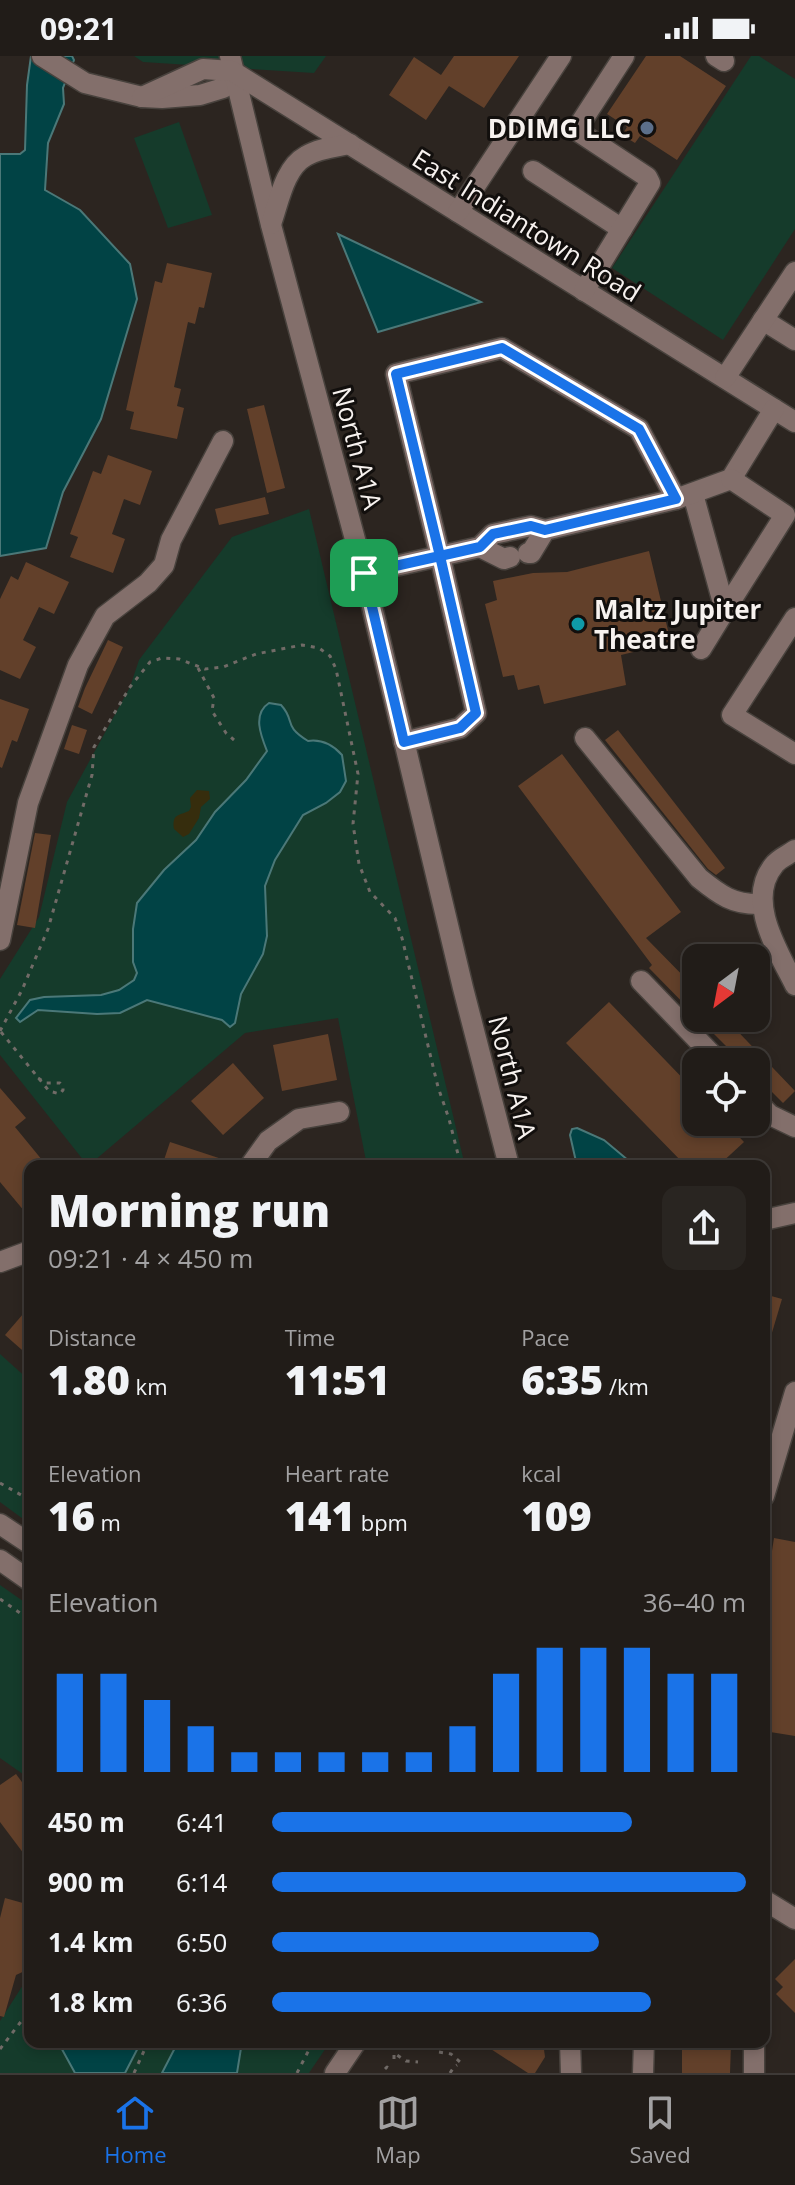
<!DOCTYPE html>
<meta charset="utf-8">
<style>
body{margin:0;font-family:"Open Sans",sans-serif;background:#292521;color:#f1f3f6;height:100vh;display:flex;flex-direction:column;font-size:30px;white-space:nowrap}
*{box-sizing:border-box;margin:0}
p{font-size:26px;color:#a2a1a2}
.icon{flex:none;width:44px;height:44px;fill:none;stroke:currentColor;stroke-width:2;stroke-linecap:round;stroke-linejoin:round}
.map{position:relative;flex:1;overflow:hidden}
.panel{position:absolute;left:24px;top:1104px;width:746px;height:888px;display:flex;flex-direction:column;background:#211c18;border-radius:16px;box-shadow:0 4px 12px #0003,0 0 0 2px #3e3a37}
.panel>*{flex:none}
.needle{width:52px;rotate:212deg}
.buttons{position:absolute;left:682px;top:888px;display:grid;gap:16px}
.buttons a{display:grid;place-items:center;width:88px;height:88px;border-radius:16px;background:#211c18;box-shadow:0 4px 12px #0003,0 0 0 2px #3e3a37;font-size:40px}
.pin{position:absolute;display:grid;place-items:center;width:68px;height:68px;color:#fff;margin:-34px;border-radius:16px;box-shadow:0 4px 12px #0006}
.round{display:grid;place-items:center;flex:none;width:84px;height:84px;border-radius:16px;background:#292521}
.summary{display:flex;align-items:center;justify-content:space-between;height:136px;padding:0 24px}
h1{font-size:44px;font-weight:800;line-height:60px}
.figures{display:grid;grid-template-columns:repeat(3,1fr);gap:12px;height:136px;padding:8px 24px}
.figures div{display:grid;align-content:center}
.figures b{font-size:40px;font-weight:800}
.figures small{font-size:22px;font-weight:400}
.figures p{font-size:22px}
.chart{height:224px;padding:16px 24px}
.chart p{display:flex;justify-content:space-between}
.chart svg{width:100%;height:144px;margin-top:8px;stroke:#1a73e8;stroke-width:6}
ul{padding:0 24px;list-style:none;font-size:26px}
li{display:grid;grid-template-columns:128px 96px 1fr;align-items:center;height:60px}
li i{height:20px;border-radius:10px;background:#1a73e8}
.status{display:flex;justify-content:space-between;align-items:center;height:56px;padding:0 40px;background:#211c18;direction:ltr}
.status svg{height:22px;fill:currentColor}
.tab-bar{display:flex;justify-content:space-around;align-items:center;height:112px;border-top:2px solid #3e3a37;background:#211c18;font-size:22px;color:#a2a1a2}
.tab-bar a{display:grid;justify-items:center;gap:4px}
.tab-bar .current{color:#1a73e8}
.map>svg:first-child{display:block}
.green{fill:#153b2b}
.sand{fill:#362d0d}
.water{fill:#014345;stroke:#4b7878;stroke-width:2}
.building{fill:#62402a}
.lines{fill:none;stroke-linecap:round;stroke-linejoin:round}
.minor-casing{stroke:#48423d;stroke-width:23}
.path{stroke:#716b67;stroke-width:3;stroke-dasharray:4 6;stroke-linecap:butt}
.minor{stroke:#836f6b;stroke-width:20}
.route-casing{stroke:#fff;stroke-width:16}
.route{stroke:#1a73e8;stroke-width:10}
.service-dot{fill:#5c6f8a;stroke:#120f0d;stroke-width:3}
.culture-dot{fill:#0f9aa8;stroke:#120f0d;stroke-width:3}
.labels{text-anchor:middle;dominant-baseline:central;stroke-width:6;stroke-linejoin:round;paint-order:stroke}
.poi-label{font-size:26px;font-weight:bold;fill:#f7f2ef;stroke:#120f0d;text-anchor:end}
.street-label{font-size:26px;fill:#f7f2ef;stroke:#120f0d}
</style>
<div class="status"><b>09:21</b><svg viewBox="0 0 49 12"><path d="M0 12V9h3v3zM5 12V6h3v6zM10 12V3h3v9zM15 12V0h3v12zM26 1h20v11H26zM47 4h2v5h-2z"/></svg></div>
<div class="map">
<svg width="795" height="2017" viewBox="0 0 795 2017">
<rect width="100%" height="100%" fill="#2c2520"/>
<!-- green -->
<g class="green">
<path d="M134,0H326L314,17L143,6Z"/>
<path d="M751,0H759L795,23V173L723,284L612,212Z"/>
<path d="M179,66L212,159L168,172L134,82Z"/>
<path d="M309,453L465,1110H367L338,962L245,977L88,1110L0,999V923L39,861L67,746L130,631L139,604L232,481Z"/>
<path d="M0,1298L30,1325V1468L0,1446Z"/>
<path d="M0,1529L30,1550V1723L0,1702Z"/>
<path d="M30,1918V1986H330L309,2017H0V1965Z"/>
</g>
<!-- sand -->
<path class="sand" d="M197,734L209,735L210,743L201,751L199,762L189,778L183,781L174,773C172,758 178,760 189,755L191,751L190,742Z"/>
<!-- water -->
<g class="water">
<path d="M31,0H72L74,4L63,32L64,48L48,87L45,134L80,154L130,208L137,243L101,363L63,436L46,492L0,500V98H20L25,94L27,29Z"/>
<path d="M338,178L481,246L378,276Z"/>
<path d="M269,647L281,649C296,665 282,669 308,685C322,683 333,689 342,699L346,725L340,736L326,747L303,759L275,804L265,830L267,880L263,898L241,938L235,967L230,971L222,964L147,944L120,957L97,958L38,954L20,966L16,962L30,944L44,941L101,939L119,934L134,924L137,917L133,906V873L137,847L164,814L196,784L215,756L246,724L267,695C261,680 252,658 269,647Z"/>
<path d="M577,1072L604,1084L635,1110H577L570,1079L572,1073Z"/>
<path d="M58,1986H141L125,2017H75Z"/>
<path d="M178,1986H242L237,2017H162Z"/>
</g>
<!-- building -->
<g class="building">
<path d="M454,0H519L484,52L449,30L426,64L389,39L414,1L441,19Z"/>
<path d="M646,0H680L726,30L677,104L640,80L635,87L622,79L627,71L607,58Z"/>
<path d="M167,207L212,217L204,252L199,251L195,268L188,266L174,331L181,333L177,350L184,352L177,383L130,373L134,356L126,354L155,225L162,227Z"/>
<path d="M264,349L285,432L267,437L247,353Z"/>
<path d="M108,399L152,415L140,449L124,443L112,478L125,483L113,517L70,501L78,481L70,478L93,415L101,418Z"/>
<path d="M265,441L269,458L219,469L215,453Z"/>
<path d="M649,495L671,587L621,599L626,629L544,648L539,629L518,634L514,619L503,621L485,548L497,544L493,525L533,517L567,516Z"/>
<path d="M26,506L69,526L54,558L39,551L23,584L36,591L20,623L0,614V543L11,520L18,524Z"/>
<path d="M108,584L123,591L92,658L78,651L85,632Z"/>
<path d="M0,643L29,653L17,686L12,684L2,712L0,711Z"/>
<path d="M72,669L87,674L79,698L64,693Z"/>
<path d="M618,674L725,812L716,819L708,813L605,684Z"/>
<path d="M562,698L681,856L646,882L696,933V960L649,912L652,909L518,730Z"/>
<path d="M35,777L51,779L35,872L17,869Z"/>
<path d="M609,946L696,1036V1066H725L744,1086L718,1110H686L566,987Z"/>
<path d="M698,962H725L795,1035L783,1047L756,1020V1006H742Z"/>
<path d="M328,978L337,1024L282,1035L273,989Z"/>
<path d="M233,1007L264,1042L223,1079L191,1045Z"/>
<path d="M0,1032L26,1062L15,1071L47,1110H30V1162L0,1126Z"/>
<path d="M170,1086L234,1107V1110H162Z"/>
<path d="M764,1238L782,1243L768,1290H764Z"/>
<path d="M30,1250V1301L5,1279Z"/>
<path d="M774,1482L795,1486V1680L764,1675V1546Z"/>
<path d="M16,1718L30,1737V1806L0,1766V1729Z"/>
<path d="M5,1842L30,1849V1907L29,1913L16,1919L4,1961L0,1960V1862Z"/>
<path d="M795,1903V1957L776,1938L783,1931L775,1923Z"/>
<path d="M480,1986H543L545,2001L535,2017H528Z"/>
<path d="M682,1988H731L730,2017H682Z"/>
</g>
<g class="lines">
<!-- minor casing -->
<g class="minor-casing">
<g id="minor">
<path d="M42,0L85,27L142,41L162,42L200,39L223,32L232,15"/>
<path d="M230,0L271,169L364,517L463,932L509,1110"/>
<path d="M716,0L724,5"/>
<path d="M142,41L203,13L232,15L795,366"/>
<path d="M533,115L622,173"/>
<path d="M458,156L561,0"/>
<path d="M271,168C279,146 284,112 306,100C319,92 335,91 350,88"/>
<path d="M584,235L650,127L647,121L576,74L624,0"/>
<path d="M763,264L795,284"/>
<path d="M725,322L795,216"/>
<path d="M693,438L725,554L701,593"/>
<path d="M480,491L504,503L510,501"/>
<path d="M528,497H531L545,474L676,443L731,423L774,353"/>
<path d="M364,517L480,491L493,478L531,470L545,474"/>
<path d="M725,554L785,459L731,423"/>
<path d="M795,562L732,659L795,698"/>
<path d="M585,682L699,822C720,839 733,849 761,848"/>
<path d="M404,686L460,672L476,657L440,500L396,318L502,292L639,373L676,443"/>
<path d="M795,794C788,799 778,803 774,809C745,844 778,895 795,929"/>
<path d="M0,884L28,747L78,609L105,560L148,527L164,509L171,484L223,385"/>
<path d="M641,925L719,1006"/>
<path d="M756,1045L770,1059L795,1071"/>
<path d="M250,1110L268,1085L299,1063L339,1056"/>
<path d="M764,1164L795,1157"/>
<path d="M0,1206L27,1196L30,1197"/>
<path d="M764,1440L795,1336"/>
<path d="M0,1468L30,1488"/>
<path d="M0,1504L30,1525"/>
<path d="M764,1844L795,1863"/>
<path d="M570,1986L571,2017"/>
<path d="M335,2017L356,1986"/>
<path d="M643,2017L644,1986"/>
<path d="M754,2017V1986"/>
</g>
</g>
<!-- path -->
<g class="path">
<path d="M198,612L214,642L212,655L226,677L234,684"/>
<path d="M0,975L22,934L48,873L92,719L94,691L130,631L150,606L162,602L179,603L205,613L223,611L256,598L302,589L319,592L330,600L336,613L358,718L353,768L359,808L370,836L395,862L402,882L438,1031L449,1063L461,1110"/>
<path d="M1,976L49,1035L60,1038L63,1034V1030L60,1027H46L38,1022"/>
<path d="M0,1427L30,1444"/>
<path d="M0,1543L30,1564"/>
<path d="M0,1993L23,1963L30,1948"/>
<path d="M439,1996L451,1998L460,2006"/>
<path d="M394,2003V1997L406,2005L418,2006"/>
<path d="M385,2013L387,2011L393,2014"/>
<path d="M134,2017L148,1986"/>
<path d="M297,2017L313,1986"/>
<path d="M450,2017L454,2011L457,2009"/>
</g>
<!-- minor -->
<use href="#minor" class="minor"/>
</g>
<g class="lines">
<!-- route casing -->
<g class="route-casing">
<path id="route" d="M364,517L404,686L460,672L476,657L440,500L480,491L493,478L531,470L545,474L676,443L639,373L502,292L396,318L440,500L364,517"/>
</g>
<!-- route -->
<use href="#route" class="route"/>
</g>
<!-- markers -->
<circle class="service-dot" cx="647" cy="72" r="8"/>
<circle class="culture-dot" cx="578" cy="568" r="8"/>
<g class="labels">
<!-- poi labels -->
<g class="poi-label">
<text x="631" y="72">DDIMG LLC</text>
<text x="594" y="553" text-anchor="start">Maltz Jupiter<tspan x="594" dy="30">Theatre</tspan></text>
</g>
<!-- street labels -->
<g class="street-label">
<text transform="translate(527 169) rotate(32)">East Indiantown Road</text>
<text transform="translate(358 392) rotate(75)">North A1A</text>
<text transform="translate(513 1021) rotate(76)">North A1A</text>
</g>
</g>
</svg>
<div class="buttons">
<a><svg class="needle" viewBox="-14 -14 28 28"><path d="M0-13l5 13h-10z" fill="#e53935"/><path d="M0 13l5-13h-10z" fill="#a2a1a2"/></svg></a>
<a><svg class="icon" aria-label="locate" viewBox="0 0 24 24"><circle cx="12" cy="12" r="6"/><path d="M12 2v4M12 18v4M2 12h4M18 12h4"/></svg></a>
</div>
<div class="pin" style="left:364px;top:517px;background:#1e9e55"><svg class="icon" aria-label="arrive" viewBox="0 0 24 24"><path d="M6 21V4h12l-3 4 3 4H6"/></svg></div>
<section class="panel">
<div class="summary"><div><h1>Morning run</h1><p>09:21 · 4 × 450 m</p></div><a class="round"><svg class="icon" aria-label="share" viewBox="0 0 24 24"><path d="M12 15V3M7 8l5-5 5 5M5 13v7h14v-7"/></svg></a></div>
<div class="figures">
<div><p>Distance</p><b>1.80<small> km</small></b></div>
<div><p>Time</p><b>11:51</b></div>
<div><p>Pace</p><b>6:35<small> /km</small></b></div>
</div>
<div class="figures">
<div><p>Elevation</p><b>16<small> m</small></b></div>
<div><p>Heart rate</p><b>141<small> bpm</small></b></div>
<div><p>kcal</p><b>109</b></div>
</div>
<div class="chart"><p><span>Elevation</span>36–40 m</p>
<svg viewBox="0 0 160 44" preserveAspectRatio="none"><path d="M5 44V14M15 44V14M25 44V22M35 44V30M45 44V38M55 44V38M65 44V38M75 44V38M85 44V38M95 44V30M105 44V14M115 44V6M125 44V6M135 44V6M145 44V14M155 44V14"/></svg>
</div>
<ul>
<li><b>450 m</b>6:41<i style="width:76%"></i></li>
<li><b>900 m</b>6:14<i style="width:100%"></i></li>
<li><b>1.4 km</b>6:50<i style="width:69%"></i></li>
<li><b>1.8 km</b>6:36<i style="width:80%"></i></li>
</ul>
</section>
</div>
<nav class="tab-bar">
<a class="current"><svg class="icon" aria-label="home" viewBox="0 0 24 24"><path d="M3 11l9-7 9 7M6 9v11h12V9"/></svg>Home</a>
<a><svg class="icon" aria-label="map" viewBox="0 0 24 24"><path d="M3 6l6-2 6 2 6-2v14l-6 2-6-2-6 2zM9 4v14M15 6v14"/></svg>Map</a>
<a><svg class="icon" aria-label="saved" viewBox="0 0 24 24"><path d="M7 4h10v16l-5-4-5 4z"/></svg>Saved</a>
</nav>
